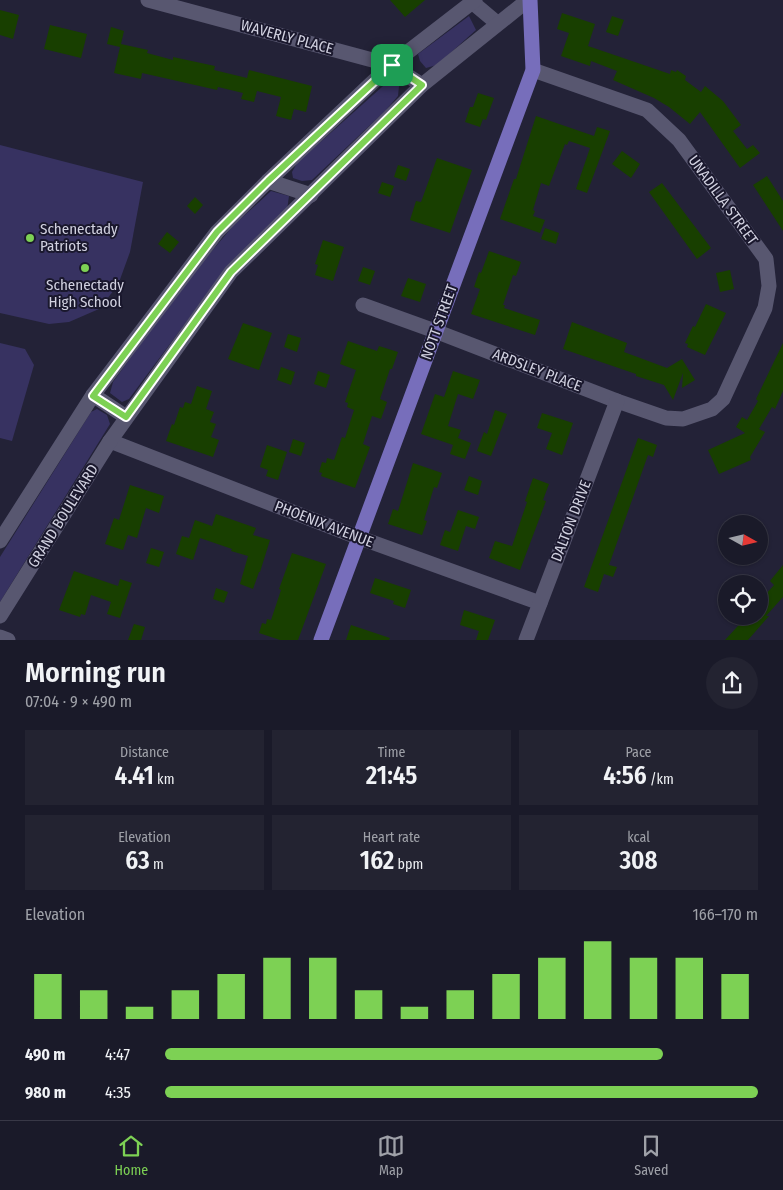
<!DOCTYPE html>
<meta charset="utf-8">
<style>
body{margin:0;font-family:"Fira Sans Condensed",sans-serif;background:#232331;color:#f1f3f6;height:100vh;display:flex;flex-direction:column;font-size:19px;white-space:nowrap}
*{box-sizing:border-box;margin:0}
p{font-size:16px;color:#9fa1a8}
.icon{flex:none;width:28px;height:28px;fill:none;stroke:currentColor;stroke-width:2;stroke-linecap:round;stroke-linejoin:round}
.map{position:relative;height:640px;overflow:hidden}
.side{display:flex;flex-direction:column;background:#1a1a29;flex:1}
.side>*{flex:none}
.needle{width:32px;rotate:98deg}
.fabs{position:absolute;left:718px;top:515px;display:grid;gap:10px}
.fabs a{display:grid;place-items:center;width:50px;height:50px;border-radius:50%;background:#1a1a29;box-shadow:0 1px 4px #0004,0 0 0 1px #383846;font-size:25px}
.pin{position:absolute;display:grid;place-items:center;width:42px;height:42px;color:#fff;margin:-21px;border-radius:10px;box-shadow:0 2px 8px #0006}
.round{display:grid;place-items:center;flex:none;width:52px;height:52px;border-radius:26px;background:#232331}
.headline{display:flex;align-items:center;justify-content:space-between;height:85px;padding:0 25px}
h1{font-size:28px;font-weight:600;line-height:38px}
.metrics{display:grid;grid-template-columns:repeat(3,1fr);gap:8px;height:85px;padding:5px 25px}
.metrics div{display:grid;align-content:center;border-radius:0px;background:#232331;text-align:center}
.metrics b{font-size:25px;font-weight:600}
.metrics small{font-size:14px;font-weight:400}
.metrics p{font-size:14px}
.chart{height:140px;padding:10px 25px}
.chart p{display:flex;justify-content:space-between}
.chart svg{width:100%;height:90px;margin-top:5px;stroke:#7dd154;stroke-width:6}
ul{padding:0 25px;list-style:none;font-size:16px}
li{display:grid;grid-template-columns:80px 60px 1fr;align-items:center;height:38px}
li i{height:12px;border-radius:6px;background:#7dd154}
.dock{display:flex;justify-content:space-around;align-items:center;height:70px;border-top:1px solid #383846;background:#1a1a29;font-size:14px;color:#9fa1a8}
.dock a{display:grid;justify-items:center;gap:2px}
.dock .selected{color:#7dd154}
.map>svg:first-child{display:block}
.green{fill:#373261}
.building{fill:#183f00}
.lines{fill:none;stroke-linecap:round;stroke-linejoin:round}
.minor{stroke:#585770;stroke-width:15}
.major{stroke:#776ebb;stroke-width:15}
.route-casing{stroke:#fff;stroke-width:10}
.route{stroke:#7dd154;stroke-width:6}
.poi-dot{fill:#7dd154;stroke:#1a182d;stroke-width:2}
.labels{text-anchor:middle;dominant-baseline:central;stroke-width:4;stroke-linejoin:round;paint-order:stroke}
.street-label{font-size:15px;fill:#d1d1e0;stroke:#1a182d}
.poi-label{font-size:15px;fill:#d1d1e0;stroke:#1a182d;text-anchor:start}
</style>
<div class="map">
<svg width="783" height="640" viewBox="0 0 783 640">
<rect width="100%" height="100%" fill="#232237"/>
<!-- green -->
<g class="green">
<path d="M469,16L476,30L437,65L426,68L420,61L418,54Z"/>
<path d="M392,78L399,86L398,96L386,110L312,180L302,181L293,178L292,172L297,163Z"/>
<path d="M0,145L143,182L130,252L118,285L99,309L69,322L49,324L0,313Z"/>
<path d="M271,191L289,196L287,210L222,274L129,399L122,402L110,393L113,382L184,284L233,226Z"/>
<path d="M0,343L25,349L34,365L12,441L0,438Z"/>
<path d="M97,409L107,415L110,424L0,602V557L91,412Z"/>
</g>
<!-- building -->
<g class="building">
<path d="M390,0H425L405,17Z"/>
<path d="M0,10L19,15L13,39L0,35Z"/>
<path d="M562,13L595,24L588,46L670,74L671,70L676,72L677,70L686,76L685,80L701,92L705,86L723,101L741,125L733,131L747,149L753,145L760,153L740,168L700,112L690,124L669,107L654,98L613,80L617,71L591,61L590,66L561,56L569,33L557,29Z"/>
<path d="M612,16L624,20L618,36L606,32Z"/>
<path d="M50,25L87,34L81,58L44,49Z"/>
<path d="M111,27L124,31L121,44L148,50L147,53L173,60V57L215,66L214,70L247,78L249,70L312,86L306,112L294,109L291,120L276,116L281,97L257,91L254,102L241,99L243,93L218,87L217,90L142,73L141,79L114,73L120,47L107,44Z"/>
<path d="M478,93L494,98L486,120L483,119L480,127L465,122L470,107H473Z"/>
<path d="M536,116L594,136L597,127L610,131L587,193L576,189L590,148L569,141L567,145L565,144L549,186L541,183L533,210L535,211L533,216L545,220L540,233L500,219L514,179H516Z"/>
<path d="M622,151L640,164L631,178L612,164Z"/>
<path d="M437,158L472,170L450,233L410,220L416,201L421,202Z"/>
<path d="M398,165L410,169L406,181L394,177Z"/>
<path d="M767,176L783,201V231L753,185Z"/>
<path d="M382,182L394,186L390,197L378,193Z"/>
<path d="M662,183L711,248L697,259L649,192Z"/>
<path d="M195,197L203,205L195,214L187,206Z"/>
<path d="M545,228L559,233L556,244L541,239Z"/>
<path d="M167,232L179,242L170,253L158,244Z"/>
<path d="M323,240L344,247L333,281L315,275L318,265L315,264Z"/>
<path d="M489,251L521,262L516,276L513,275L503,305H505L504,308L540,320L535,335L471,314L480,289L474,287L479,272L481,273Z"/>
<path d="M363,267L375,271L370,285L358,281Z"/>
<path d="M730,270L734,289L720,292L716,273Z"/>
<path d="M408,278L426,284L420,302L401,296Z"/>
<path d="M706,304L726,313L705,355L687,347L688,344L685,343L693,326L695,327Z"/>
<path d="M572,322L627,343L624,352L667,368L682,359L695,380L682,388L683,373L673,400L664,385L636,376V374L563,349Z"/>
<path d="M243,323L272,333L259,370L228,359Z"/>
<path d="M288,334L301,338L297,352L284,347Z"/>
<path d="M348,341L377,351L379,346L398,352L392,369H390L380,399L387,402L381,419L372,416L363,444L370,447L355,488L321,476L322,473L319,472L322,462L326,463L327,458L334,460L342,437L345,438L354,410L347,407L348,403L345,402L356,370L340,364Z"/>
<path d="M783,343V391L775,409L772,407L759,429L765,432L750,457L751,460L719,474L708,450L745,433L736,427L742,417L747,420L758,401L756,399Z"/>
<path d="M281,367L295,372L291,385L277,380Z"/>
<path d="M318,371L330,375L326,388L314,384Z"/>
<path d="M453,371L480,380L473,399L458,394L448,426L461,430L458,438L471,443L465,459L450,454L453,445L421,434L435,394L444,397Z"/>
<path d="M197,386L212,391L206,409L214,412L210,422L216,424L211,437L219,440L213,457L166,441L172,424L174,425L180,407L183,408L185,402L191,404Z"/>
<path d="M495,410L507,414L491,456L477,451L484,432L487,434Z"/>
<path d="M542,413L573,423L562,455L546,449L552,433L537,428Z"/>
<path d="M638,438L657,445L653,457L648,455L609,565L617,567L613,577L604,574L598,592L584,587Z"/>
<path d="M293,439L305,443L301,456L289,452Z"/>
<path d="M267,445L287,452L278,480L266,476L268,470L260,467Z"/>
<path d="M413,463L442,473L437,488L434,487L424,520L427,521L422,535L388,524L393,509L398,511Z"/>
<path d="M469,476L482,481L478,495L464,490Z"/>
<path d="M533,478L549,484L543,500L546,501L520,570L489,558L495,541L512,546L527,502L525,501Z"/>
<path d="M130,485L164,496L159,513L146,508L137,538L128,535L123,550L105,544L114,518L119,520Z"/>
<path d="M458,510L479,517L475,529L466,526L458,551L440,545L445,530L450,532Z"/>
<path d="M216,514L256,528L253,535L270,540L260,572H259L253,589L240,584L248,556L231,551L232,549L200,538L193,560L176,554L182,536L189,538L195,520L212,526Z"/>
<path d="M151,548L164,552L159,567L146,563Z"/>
<path d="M292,553L326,564L298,640H280L259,633L262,623L266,624L267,619L271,620L281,590L279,589Z"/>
<path d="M783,565V597L766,616H769L748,640H725L747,616H759V602L774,585L770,581Z"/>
<path d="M74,571L118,586L120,579L132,583L120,618L107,614L111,602L91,595L85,615L81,614L80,617L59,610Z"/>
<path d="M375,578L411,590L405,608L393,604L394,601L370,593Z"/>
<path d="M216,588L228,592L224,603L213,599Z"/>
<path d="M464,610L495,620L488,640H476L479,631L460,625Z"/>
<path d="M134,624L145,627L141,640H128Z"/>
<path d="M351,625L390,638L389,640H346Z"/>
</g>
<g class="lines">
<!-- minor -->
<g class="minor">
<path d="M148,0L391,65L422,85"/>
<path d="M472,2L497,23"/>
<path d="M268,181L311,195"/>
<path d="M363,305L435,331L617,401L666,418L683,419L712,409L723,399L765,308L769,286L766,259L679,140L647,110L533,70"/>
<path d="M93,395L126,417"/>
<path d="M110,441L352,535L540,603"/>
<path d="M0,541L93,395L217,232L268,181L391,65L475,0"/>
<path d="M0,616L110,441L231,272L422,85L528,0"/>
<path d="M0,637L8,640"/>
<path d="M526,640L617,401"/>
</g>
<!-- major -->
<path class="major" d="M321,640L533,70L530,0"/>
</g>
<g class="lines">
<!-- route casing -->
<g class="route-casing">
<path id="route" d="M392,65L422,85L231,272L126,417L93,396L217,232L268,181Z"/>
</g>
<!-- route -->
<use href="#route" class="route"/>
</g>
<!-- markers -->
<g class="poi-dot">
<circle cx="30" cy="238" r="5"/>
<circle cx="85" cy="268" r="5"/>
</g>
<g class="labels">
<!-- street labels -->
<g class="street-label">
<text transform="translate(287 37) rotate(15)">WAVERLY PLACE</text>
<text transform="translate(723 200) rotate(54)">UNADILLA STREET</text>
<text transform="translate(439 322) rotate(-70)">NOTT STREET</text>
<text transform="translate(537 370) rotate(21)">ARDSLEY PLACE</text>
<text transform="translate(63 516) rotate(-58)">GRAND BOULEVARD</text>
<text transform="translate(571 521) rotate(-69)">DALTON DRIVE</text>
<text transform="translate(324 524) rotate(21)">PHOENIX AVENUE</text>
</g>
<!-- poi labels -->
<g class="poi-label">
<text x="40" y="229">Schenectady<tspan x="40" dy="17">Patriots</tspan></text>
<text x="85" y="285" text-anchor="middle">Schenectady<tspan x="85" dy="17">High School</tspan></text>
</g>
</g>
</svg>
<div class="fabs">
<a><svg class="needle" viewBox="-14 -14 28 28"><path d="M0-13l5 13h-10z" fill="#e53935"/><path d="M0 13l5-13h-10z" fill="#9fa1a8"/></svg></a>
<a><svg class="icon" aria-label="locate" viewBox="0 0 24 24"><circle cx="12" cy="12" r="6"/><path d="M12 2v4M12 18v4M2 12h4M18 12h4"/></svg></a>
</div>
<div class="pin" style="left:392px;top:65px;background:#1e9e55"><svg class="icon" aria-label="arrive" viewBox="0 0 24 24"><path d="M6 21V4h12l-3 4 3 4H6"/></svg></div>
</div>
<section class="side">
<div class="headline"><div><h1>Morning run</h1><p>07:04 · 9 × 490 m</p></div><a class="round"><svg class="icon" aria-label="share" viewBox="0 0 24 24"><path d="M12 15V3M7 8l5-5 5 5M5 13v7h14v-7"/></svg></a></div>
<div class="metrics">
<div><p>Distance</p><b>4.41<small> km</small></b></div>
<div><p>Time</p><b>21:45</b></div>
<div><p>Pace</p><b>4:56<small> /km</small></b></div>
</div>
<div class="metrics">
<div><p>Elevation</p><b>63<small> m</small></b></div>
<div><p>Heart rate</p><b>162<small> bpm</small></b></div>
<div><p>kcal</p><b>308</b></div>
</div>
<div class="chart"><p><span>Elevation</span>166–170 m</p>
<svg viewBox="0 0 160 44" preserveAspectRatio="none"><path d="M5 44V22M15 44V30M25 44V38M35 44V30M45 44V22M55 44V14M65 44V14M75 44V30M85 44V38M95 44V30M105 44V22M115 44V14M125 44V6M135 44V14M145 44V14M155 44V22"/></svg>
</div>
<ul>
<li><b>490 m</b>4:47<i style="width:84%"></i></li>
<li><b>980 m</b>4:35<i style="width:100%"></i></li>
</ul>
</section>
<nav class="dock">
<a class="selected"><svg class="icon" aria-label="home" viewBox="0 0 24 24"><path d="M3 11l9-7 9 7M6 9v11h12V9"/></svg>Home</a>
<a><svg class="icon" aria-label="map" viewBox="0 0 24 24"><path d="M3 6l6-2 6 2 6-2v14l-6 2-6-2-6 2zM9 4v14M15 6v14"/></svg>Map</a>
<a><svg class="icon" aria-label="saved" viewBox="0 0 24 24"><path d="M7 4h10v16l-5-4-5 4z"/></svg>Saved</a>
</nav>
